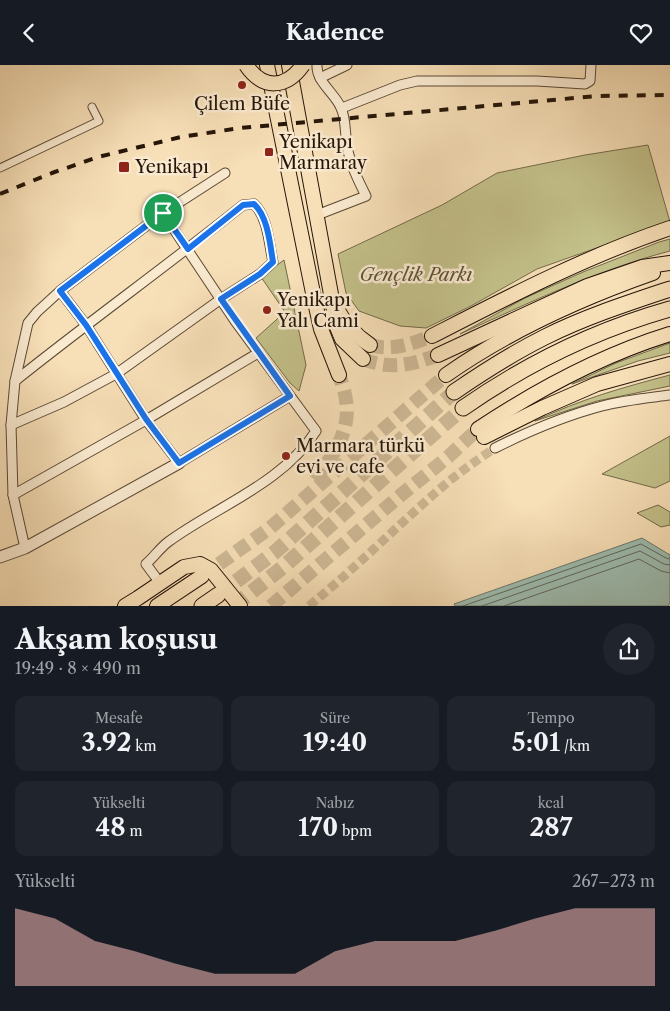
<!DOCTYPE html>
<html lang="tr">
<meta charset="utf-8">
<style>
body{margin:0;font-family:"Libre Caslon Text",serif;background:#20242c;color:#f1f3f6;height:100vh;display:flex;flex-direction:column;font-size:19px;white-space:nowrap}
*{box-sizing:border-box;margin:0}
p{font-size:16px;color:#9ea1a6}
.icon{flex:none;width:28px;height:28px;fill:none;stroke:currentColor;stroke-width:2;stroke-linecap:round;stroke-linejoin:round}
.map{position:relative;height:541px;overflow:hidden}
.drawer{display:flex;flex-direction:column;background:#171b24;flex:1}
.drawer>*{flex:none}
.pin{position:absolute;display:grid;place-items:center;width:42px;height:42px;color:#fff;margin:-21px;border:2px solid #fff;border-radius:50%;box-shadow:0 1px 5px #0007}
.round{display:grid;place-items:center;flex:none;width:52px;height:52px;border-radius:26px;background:#20242c}
.head{display:flex;align-items:center;justify-content:space-between;height:85px;padding:0 15px}
h1{font-size:28px;font-weight:700;line-height:38px}
.figures{display:grid;grid-template-columns:repeat(3,1fr);gap:8px;height:85px;padding:5px 15px}
.figures div{display:grid;align-content:center;border-radius:12px;background:#20242c;text-align:center}
.figures b{font-size:25px;font-weight:700}
.figures small{font-size:14px;font-weight:400}
.figures p{font-size:14px}
.chart{height:140px;padding:10px 15px}
.chart p{display:flex;justify-content:space-between}
.chart svg{width:100%;height:90px;margin-top:5px;fill:#c59692;opacity:.7}
header{display:flex;justify-content:space-between;align-items:center;height:65px;padding:0 15px;background:#171b24;font-size:22px;font-weight:700}
.map>svg:first-child{display:block}
.green{fill:#c3c08a;stroke:#746a49}
.water{fill:#9dbcb0;stroke:#6d796d}
.lines{fill:none;stroke-linecap:round;stroke-linejoin:round}
.shore{stroke:#61685c;stroke-width:1}
.minor-tunnel{stroke:#cdb794;stroke-width:9;stroke-dasharray:9 4.5;stroke-linecap:butt}
.primary-tunnel{stroke:#cdb794;stroke-width:14;stroke-dasharray:14 7;stroke-linecap:butt}
.trunk-tunnel{stroke:#cdb794;stroke-width:15;stroke-dasharray:15 8;stroke-linecap:butt}
.pedestrian-casing{stroke:#5a4834;stroke-width:9}
.minor-casing{stroke:#5a4834;stroke-width:11}
.tertiary-casing{stroke:#5a4834;stroke-width:13}
.primary-casing{stroke:#251508;stroke-width:16}
.trunk-casing{stroke:#251508;stroke-width:17}
.pedestrian{stroke:#faead0;stroke-width:7}
.minor{stroke:#faead0;stroke-width:9}
.tertiary{stroke:#faead0;stroke-width:11}
.primary{stroke:#f7dfb7;stroke-width:14}
.trunk{stroke:#f7dfb7;stroke-width:15}
.rail{stroke:#251508;stroke-width:4;stroke-dasharray:9 9;stroke-linecap:butt}
.primary-bridge-casing{stroke:#251508;stroke-width:16;stroke-linecap:butt}
.primary-bridge{stroke:#f7dfb7;stroke-width:14}
.route-casing{stroke:#fff;stroke-width:10}
.route{stroke:#1a73e8;stroke-width:6}
.poi-dot{fill:#8f2418;stroke:#faead0;stroke-width:2}
.labels{text-anchor:middle;dominant-baseline:central;stroke-width:5;stroke-linejoin:round;paint-order:stroke}
.poi-label{font-size:18px;fill:#251508;stroke:#faead0;text-anchor:start}
.park-label{font-size:18px;font-style:italic;fill:#5c5136;stroke:#faead0}
</style>
<header><svg class="icon" aria-label="back" viewBox="0 0 24 24"><path d="M15 5l-7 7 7 7"/></svg>Kadence<svg class="icon" aria-label="heart" viewBox="0 0 24 24"><path d="M12 20l-8-8c-3-5 5-10 8-4 3-6 11-1 8 4z"/></svg></header>
<div class="map">
<svg width="670" height="541" viewBox="0 0 670 541">
<rect width="100%" height="100%" fill="#f7dfb7"/>
<filter id="stains"><feTurbulence type="fractalNoise" baseFrequency=".004" numOctaves="4"/><feColorMatrix values="0 0 0 0 .2 0 0 0 0 .09 0 0 0 0 .02 0 0 0 .5 -.17"/></filter>
<radialGradient id="worn" r=".72"><stop offset=".6" stop-color="#630" stop-opacity="0"/><stop offset="1" stop-color="#630" stop-opacity=".3"/></radialGradient>
<!-- green -->
<g class="green">
<path d="M648,80L670,157L537,204L471,241L426,263L400,261L359,246L346,228L338,189L442,140L497,108L585,90Z"/>
<path d="M670,174V186C597,205 529,238 460,269L525,233L583,207L659,177Z"/>
<path d="M284,195L306,300L299,326L290,318L256,273L285,247L261,212Z"/>
<path d="M670,278V288L638,296L572,319L616,298Z"/>
<path d="M670,310V321L597,336L535,356C581,334 621,323 670,310Z"/>
<path d="M670,371V416L655,423L602,409Z"/>
<path d="M658,440L670,447V460L661,462L637,448Z"/>
</g>
<!-- water -->
<path class="water" d="M642,473L670,490V538L668,541H455L454,539Z"/>
<g class="lines">
<!-- shore -->
<g class="shore">
<path d="M463,541L641,479L666,493L670,494"/>
<path d="M482,541L640,486L664,499L670,500"/>
<path d="M504,541L639,494L661,506L670,508"/>
</g>
<!-- minor-tunnel -->
<path class="minor-tunnel" d="M309,541C352,506 392,466 434,429C453,412 474,397 495,383"/>
<!-- primary-tunnel -->
<g class="primary-tunnel">
<path d="M370,280C392,286 412,279 432,271"/>
<path d="M363,294C391,305 411,300 438,290"/>
<path d="M315,415C342,378 357,356 339,310"/>
<path d="M202,511L270,463L446,310"/>
<path d="M271,541L401,430L448,392L478,364"/>
</g>
<!-- trunk-tunnel -->
<g class="trunk-tunnel">
<path d="M218,530L275,487L454,327"/>
<path d="M234,541L283,502L463,343"/>
</g>
<!-- pedestrian casing -->
<g class="pedestrian-casing">
<path id="pedestrian" d="M0,103L99,56L92,42"/>
</g>
<!-- minor casing -->
<g class="minor-casing">
<g id="minor">
<path d="M317,0C316,17 335,28 341,43C346,53 345,69 347,81C350,99 358,115 366,131L317,150"/>
<path d="M320,13L347,0"/>
<path d="M342,43L400,20L417,16H537L585,19L590,16L591,0"/>
<path d="M60,226L86,260L146,355L179,398L290,331"/>
<path d="M11,360L64,337L116,309L221,234L260,209L273,197C269,179 268,152 254,139L243,140C168,200 90,256 15,316"/>
<path d="M495,383C529,366 564,351 602,341C624,335 647,333 670,330"/>
<path d="M13,430L146,355L258,288"/>
<path d="M25,483L13,430L11,360L15,316L28,258L37,247L60,226L163,148L225,108"/>
<path d="M160,518L146,499C154,492 160,483 168,477C217,441 282,419 316,366L235,256L163,148"/>
</g>
</g>
<!-- tertiary casing -->
<g class="tertiary-casing">
<path id="tertiary" d="M0,492L25,483L179,398"/>
</g>
<!-- primary casing -->
<g class="primary-casing">
<g id="primary">
<path d="M267,0L313,228L321,264L339,310"/>
<path d="M289,0L337,262L342,274L363,294"/>
<path d="M336,242C344,258 355,270 370,280"/>
<path d="M432,271C510,231 587,191 670,163"/>
<path d="M438,290L587,221L642,202L670,198"/>
<path d="M446,310C510,265 579,234 653,208"/>
<path d="M478,364C537,325 602,290 670,269"/>
<path d="M484,372L542,343L597,319L670,299"/>
<path d="M125,541L138,533L184,502L200,499L211,505L240,541"/>
<path d="M157,541L202,511"/>
</g>
</g>
<!-- trunk casing -->
<g class="trunk-casing">
<g id="trunk">
<path d="M454,327C483,307 513,288 545,272C585,252 628,238 670,224"/>
<path d="M463,343C526,299 596,265 670,244"/>
<path d="M202,541L218,530"/>
</g>
</g>
<!-- pedestrian -->
<use href="#pedestrian" class="pedestrian"/>
<!-- minor -->
<use href="#minor" class="minor"/>
<!-- tertiary -->
<use href="#tertiary" class="tertiary"/>
<!-- primary -->
<use href="#primary" class="primary"/>
<!-- trunk -->
<use href="#trunk" class="trunk"/>
<!-- rail -->
<path class="rail" d="M0,129L52,108L98,92L181,72L240,63L597,31L670,30"/>
<!-- primary-bridge casing -->
<g class="primary-bridge-casing">
<path id="primary-bridge" d="M246,0C263,25 286,24 303,0"/>
</g>
<!-- primary-bridge -->
<use href="#primary-bridge" class="primary-bridge"/>
</g>
<g class="lines">
<!-- route casing -->
<g class="route-casing">
<path id="route" d="M254,139C268,152 270,179 273,197L260,209L221,234L290,331L179,398L146,354L86,260L60,226L163,148L188,184L243,140Z"/>
</g>
<!-- route -->
<use href="#route" class="route"/>
</g>
<!-- markers -->
<g class="poi-dot">
<circle cx="242" cy="20" r="5"/>
<rect x="264" y="82" width="10" height="10" rx="2.5"/>
<rect x="118" y="96" width="12" height="12" rx="2.5"/>
<circle cx="267" cy="245" r="5"/>
<circle cx="286" cy="391" r="5"/>
</g>
<g class="labels">
<!-- poi labels -->
<g class="poi-label">
<text x="242" y="39" text-anchor="middle">Çilem Büfe</text>
<text x="279" y="77">Yenikapı<tspan x="279" dy="21">Marmaray</tspan></text>
<text x="135" y="102">Yenikapı</text>
<text x="277" y="235">Yenikapı<tspan x="277" dy="21">Yalı Cami</tspan></text>
<text x="296" y="381">Marmara türkü<tspan x="296" dy="21">evi ve cafe</tspan></text>
</g>
<!-- park labels -->
<g class="park-label">
<text x="416" y="210">Gençlik Parkı</text>
</g>
</g>
<rect width="100%" height="100%" filter="url(#stains)"/>
<rect width="100%" height="100%" fill="url(#worn)"/>
</svg>
<div class="pin" style="left:163px;top:148px;background:#1e9e55"><svg class="icon" aria-label="arrive" viewBox="0 0 24 24"><path d="M6 21V4h12l-3 4 3 4H6"/></svg></div>
</div>
<section class="drawer">
<div class="head"><div><h1>Akşam koşusu</h1><p>19:49 · 8 × 490 m</p></div><a class="round"><svg class="icon" aria-label="share" viewBox="0 0 24 24"><path d="M12 15V3M7 8l5-5 5 5M5 13v7h14v-7"/></svg></a></div>
<div class="figures">
<div><p>Mesafe</p><b>3.92<small> km</small></b></div>
<div><p>Süre</p><b>19:40</b></div>
<div><p>Tempo</p><b>5:01<small> /km</small></b></div>
</div>
<div class="figures">
<div><p>Yükselti</p><b>48<small> m</small></b></div>
<div><p>Nabız</p><b>170<small> bpm</small></b></div>
<div><p>kcal</p><b>287</b></div>
</div>
<div class="chart"><p><span>Yükselti</span>267–273 m</p>
<svg viewBox="0 0 160 44" preserveAspectRatio="none"><path d="M0 44V6L10 11L20 22L30 27L40 33L50 38L60 38L70 38L80 27L90 22L100 22L110 22L120 17L130 11L140 6L150 6L160 6V44z"/></svg>
</div>
</section>
